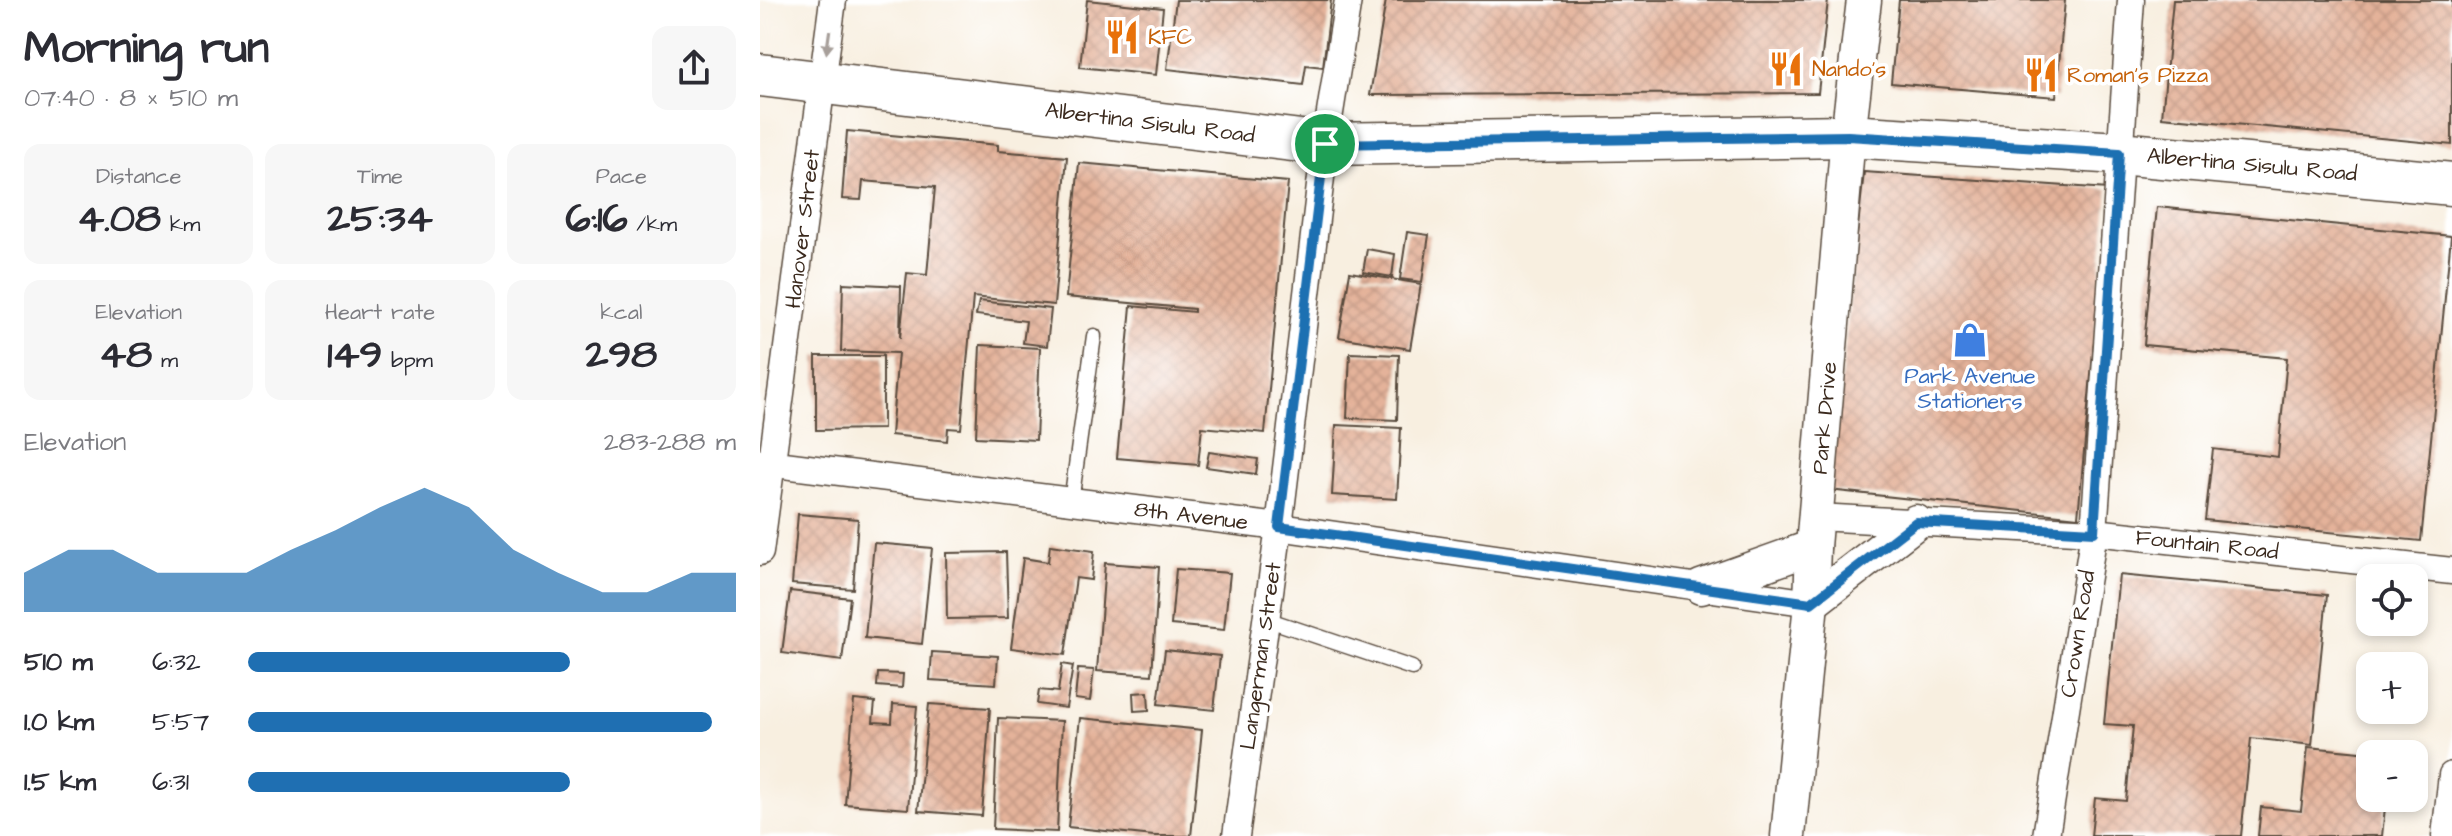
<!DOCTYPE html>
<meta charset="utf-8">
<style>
body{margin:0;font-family:"Architects Daughter",sans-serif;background:#f7f7f7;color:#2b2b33;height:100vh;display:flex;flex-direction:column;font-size:30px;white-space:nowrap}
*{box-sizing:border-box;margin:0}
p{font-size:26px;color:#7c7c81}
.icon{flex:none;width:44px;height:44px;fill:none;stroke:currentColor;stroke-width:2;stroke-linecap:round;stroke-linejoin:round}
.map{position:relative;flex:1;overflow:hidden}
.sheet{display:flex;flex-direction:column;background:#fff;width:760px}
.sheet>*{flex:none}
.controls{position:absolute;left:1596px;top:564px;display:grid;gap:16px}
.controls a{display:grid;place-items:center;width:72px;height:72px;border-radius:16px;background:#fff;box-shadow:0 4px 12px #0003;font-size:40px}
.pin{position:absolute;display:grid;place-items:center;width:68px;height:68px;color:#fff;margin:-34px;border:4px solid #fff;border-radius:50%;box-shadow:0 2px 8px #0007}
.round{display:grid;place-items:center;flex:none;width:84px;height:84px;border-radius:16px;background:#f7f7f7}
.summary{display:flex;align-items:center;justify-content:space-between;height:136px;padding:0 24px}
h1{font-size:44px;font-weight:800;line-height:60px}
.figures{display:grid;grid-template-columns:repeat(3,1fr);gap:12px;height:136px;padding:8px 24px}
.figures div{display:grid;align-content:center;border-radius:16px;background:#f7f7f7;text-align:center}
.figures b{font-size:40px;font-weight:800}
.figures small{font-size:22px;font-weight:400}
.figures p{font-size:22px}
.chart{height:224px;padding:16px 24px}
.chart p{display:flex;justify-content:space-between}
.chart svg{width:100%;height:144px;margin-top:8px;fill:#1f6fb2;opacity:.7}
ul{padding:0 24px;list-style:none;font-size:26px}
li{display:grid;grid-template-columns:128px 96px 1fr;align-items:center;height:60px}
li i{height:20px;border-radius:10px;background:#1f6fb2}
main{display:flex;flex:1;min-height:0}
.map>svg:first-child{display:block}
.building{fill:url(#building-cross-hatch)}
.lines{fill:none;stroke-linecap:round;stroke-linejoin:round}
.service-casing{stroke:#57483b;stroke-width:17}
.minor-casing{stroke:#57483b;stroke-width:29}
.tertiary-casing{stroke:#57483b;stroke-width:37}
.primary-casing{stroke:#57483b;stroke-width:45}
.service{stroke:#fff;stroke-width:14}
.minor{stroke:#fff;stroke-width:26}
.tertiary{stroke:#fff;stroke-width:34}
.primary{stroke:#fff;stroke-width:42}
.oneway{fill:#a79f9a}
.route-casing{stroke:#fff;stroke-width:16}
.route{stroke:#1f6fb2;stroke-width:10}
.labels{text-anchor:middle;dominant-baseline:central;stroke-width:7;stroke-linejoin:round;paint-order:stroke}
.food-label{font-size:22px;fill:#c56008;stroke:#fff;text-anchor:start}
.street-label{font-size:22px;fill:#3b2a1e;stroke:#fff}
.shop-label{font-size:22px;fill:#366cbe;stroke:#fff}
</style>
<main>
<section class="sheet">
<div class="summary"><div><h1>Morning run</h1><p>07:40 · 8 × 510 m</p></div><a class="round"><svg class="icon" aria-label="share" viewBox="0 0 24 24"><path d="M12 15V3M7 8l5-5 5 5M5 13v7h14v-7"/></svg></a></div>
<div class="figures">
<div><p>Distance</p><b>4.08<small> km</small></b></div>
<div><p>Time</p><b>25:34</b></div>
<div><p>Pace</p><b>6:16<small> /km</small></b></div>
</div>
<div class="figures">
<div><p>Elevation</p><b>48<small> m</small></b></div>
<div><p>Heart rate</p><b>149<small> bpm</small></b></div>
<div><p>kcal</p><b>298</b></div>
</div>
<div class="chart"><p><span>Elevation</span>283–288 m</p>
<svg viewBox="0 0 160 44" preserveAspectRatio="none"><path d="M0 44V32L10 25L20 25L30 32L40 32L50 32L60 25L70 19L80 12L90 6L100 12L110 25L120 32L130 38L140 38L150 32L160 32V44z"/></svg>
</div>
<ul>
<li><b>510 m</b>6:32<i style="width:66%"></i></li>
<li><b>1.0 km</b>5:57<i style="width:95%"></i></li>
<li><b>1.5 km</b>6:31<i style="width:66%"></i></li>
</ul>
</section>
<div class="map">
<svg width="1692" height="836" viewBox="0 0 1692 836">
<defs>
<pattern id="building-cross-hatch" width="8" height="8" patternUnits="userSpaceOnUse" patternTransform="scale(2)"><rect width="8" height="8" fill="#e4b29a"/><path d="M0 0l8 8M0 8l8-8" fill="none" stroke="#c49984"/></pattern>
</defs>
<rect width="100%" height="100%" fill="#fff"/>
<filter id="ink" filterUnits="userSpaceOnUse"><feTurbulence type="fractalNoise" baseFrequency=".0125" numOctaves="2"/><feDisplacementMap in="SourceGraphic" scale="16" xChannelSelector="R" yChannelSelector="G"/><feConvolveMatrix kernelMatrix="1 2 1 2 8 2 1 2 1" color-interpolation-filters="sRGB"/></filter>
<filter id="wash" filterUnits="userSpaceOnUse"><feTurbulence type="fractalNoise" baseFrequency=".006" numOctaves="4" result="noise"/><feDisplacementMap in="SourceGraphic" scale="32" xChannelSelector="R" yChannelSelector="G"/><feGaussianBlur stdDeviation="1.8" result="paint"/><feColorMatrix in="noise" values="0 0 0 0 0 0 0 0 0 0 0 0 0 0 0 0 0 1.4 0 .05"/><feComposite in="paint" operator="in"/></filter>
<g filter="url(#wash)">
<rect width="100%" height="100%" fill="#f8efe0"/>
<g id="blocks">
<!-- building -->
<g class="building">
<path d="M327,0L403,8L396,75L320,67Z"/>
<path d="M416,0H571L563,67L546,65L543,85L407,69Z"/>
<path d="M626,0H1068L1058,93L610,95Z"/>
<path d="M1139,0H1305L1296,97L1131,83Z"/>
<path d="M1413,0H1692V145L1402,117Z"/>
<path d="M87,131L238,145V151L307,157L294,305L213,297L201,429L188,428L187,441L131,435L138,353L81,351L83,283L141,286L140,338L147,273L167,275L175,187L103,181L101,200L82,199Z"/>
<path d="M319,163L528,182L505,433L442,427L438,465L357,458L371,306L434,312V309L306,297Z"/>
<path d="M1104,172L1348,189L1318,517L1069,490Z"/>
<path d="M1397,207L1691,236L1661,541L1445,520L1453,449L1518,457L1527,358L1384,345Z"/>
<path d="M647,232L669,235L662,282L640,279Z"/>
<path d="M607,249L635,254L632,277L603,272Z"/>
<path d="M590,272L661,284L650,349L579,337Z"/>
<path d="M219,301L291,309L287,346L263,343L266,321L216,315Z"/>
<path d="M220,345L280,348L276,440L216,437Z"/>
<path d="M590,353L639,355L637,420L587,418Z"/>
<path d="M56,356H123V429L56,430Z"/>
<path d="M576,425L641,428L637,499L572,495Z"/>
<path d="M449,452L498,459L496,474L446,467Z"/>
<path d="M38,514L98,519L93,589L32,584Z"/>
<path d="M114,543L172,548L162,644L105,638Z"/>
<path d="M290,545L334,551L331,580L316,578L305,655L251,648L263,558L288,562Z"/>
<path d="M246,552L248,618L187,619L186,553Z"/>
<path d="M345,563L399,567L392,675L337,671Z"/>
<path d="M416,569L470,573L464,630L411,625Z"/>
<path d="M1359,575L1567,595L1552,745L1491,738L1481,836H1331L1335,798L1366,801L1373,726L1344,724Z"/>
<path d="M30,591L90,598L82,661L22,653Z"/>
<path d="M405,650L460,656L454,710L398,704Z"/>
<path d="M172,652L238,656L236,684L170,680Z"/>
<path d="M302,664L313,666L306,708L277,704L279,690L298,692Z"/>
<path d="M318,669L334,670L330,701L315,699Z"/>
<path d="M118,673L143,674L142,688L117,686Z"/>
<path d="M388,692L389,710L374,711L373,693Z"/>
<path d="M94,700L115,702L113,722L132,723L133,704L157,706L148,809L85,804Z"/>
<path d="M169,704L230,708L222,816L158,811Z"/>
<path d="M238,718L302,721L297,832L233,829Z"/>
<path d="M320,718L442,730L431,836H394L308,827Z"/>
<path d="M1548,747L1610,753V798H1626L1622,836H1498L1501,807L1541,811Z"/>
</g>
</g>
</g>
<g filter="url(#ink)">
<use href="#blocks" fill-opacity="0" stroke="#57483b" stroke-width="2"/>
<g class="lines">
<!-- service casing -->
<g class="service-casing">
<g id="service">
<path d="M311,502L334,336"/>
<path d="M506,619L652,668"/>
</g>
</g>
<!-- minor casing -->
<g class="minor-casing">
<g id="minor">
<path d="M0,462L519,527L1051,603"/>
<path d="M1057,517L1334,532L1692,571"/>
<path d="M0,552L73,0"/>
<path d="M476,836L519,527L565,144L588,0"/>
<path d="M1286,836L1334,532L1371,0"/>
<path d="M1685,836L1692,775"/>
</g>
</g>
<!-- tertiary casing -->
<g class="tertiary-casing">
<g id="tertiary">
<path d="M941,587L1053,547"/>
<path d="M1051,603L1156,522"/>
<path d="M1028,836L1051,603L1053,547L1088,136L1104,0"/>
</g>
</g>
<!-- primary casing -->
<g class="primary-casing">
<path id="primary" d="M0,75L565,144L1088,136L1359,153L1692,184"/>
</g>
<!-- service -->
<use href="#service" class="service"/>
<!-- minor -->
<use href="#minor" class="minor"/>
<!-- tertiary -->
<use href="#tertiary" class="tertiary"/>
<!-- primary -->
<use href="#primary" class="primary"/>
</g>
<!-- one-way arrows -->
<defs><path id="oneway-solid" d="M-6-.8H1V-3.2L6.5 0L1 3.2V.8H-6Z" transform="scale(2)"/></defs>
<use class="oneway" href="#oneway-solid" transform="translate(68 42) rotate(98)"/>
</g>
<g class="lines" filter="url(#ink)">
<!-- route casing -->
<g class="route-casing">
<path id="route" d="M1088,136L1359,153L1334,532L1156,522L1051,603L519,527L565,144Z"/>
</g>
<!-- route -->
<use href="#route" class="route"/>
</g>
<!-- icons -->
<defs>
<g id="restaurant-bare" transform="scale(2.76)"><path d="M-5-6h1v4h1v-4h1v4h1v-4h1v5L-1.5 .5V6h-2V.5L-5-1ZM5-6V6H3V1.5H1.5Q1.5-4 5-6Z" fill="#e8710a" stroke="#fff" stroke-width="2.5" paint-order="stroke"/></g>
<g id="shop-bare" transform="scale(2.76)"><path d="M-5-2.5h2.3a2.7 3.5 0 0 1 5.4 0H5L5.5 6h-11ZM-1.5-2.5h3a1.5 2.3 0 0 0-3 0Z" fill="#3f7fe0" stroke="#fff" stroke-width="2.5" paint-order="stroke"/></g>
</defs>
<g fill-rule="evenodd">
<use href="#restaurant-bare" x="362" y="37"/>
<use href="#restaurant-bare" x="1026" y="69"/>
<use href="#restaurant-bare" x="1281" y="75"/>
<use href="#shop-bare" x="1210" y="340"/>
</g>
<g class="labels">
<!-- food labels -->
<g class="food-label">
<text x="388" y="37">KFC</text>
<text x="1052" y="69">Nando's</text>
<text x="1307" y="75">Roman's Pizza</text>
</g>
<!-- street labels -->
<g class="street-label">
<text transform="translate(390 123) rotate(7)">Albertina Sisulu Road</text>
<text transform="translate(1492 165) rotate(5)">Albertina Sisulu Road</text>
<text transform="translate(43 229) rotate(-83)">Hanover Street</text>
<text transform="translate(1065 418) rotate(-85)">Park Drive</text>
<text transform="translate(431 516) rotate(7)">8th Avenue</text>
<text transform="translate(1447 545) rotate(6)">Fountain Road</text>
<text transform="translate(1318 634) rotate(-81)">Crown Road</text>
<text transform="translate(501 656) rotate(-82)">Langerman Street</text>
</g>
<!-- shop labels -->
<g class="shop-label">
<text x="1210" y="376">Park Avenue<tspan x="1210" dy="25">Stationers</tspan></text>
</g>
</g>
</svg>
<div class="controls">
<a><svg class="icon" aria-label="locate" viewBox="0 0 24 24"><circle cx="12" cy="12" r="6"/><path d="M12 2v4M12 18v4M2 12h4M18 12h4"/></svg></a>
<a>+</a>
<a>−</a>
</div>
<div class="pin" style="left:565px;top:144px;background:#1e9e55"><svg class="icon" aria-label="arrive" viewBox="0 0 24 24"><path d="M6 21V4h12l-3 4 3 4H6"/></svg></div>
</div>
</main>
